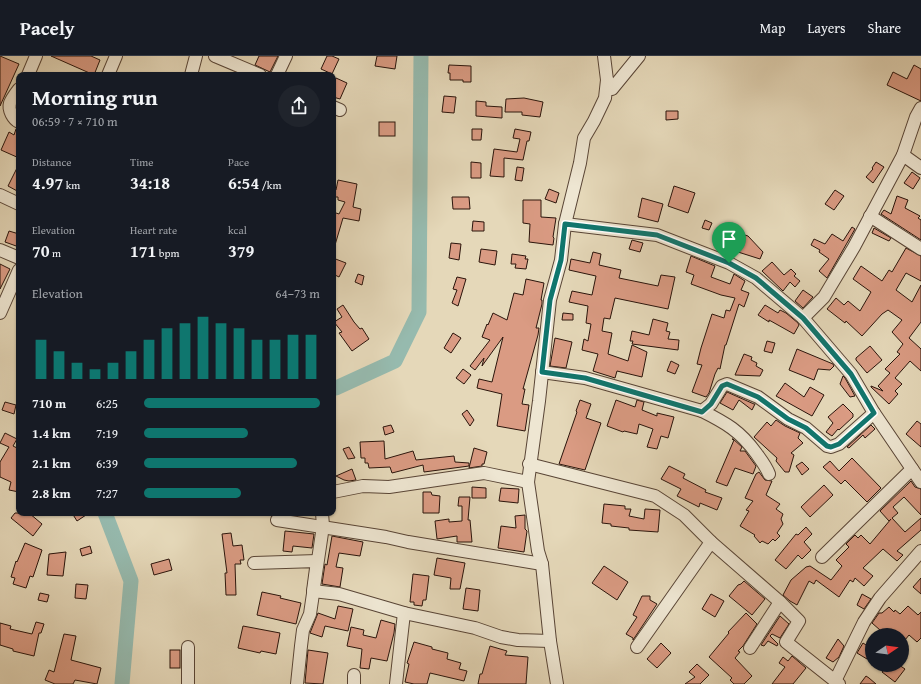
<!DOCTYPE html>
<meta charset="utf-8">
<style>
body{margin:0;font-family:"Gentium Book Plus",serif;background:#20242c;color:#f1f3f6;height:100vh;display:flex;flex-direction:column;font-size:15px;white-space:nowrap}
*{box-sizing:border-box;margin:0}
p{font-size:13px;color:#9ea1a6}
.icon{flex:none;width:22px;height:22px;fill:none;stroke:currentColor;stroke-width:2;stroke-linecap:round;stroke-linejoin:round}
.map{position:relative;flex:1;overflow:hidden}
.drawer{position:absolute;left:16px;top:16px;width:320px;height:444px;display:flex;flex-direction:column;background:#171b24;border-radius:8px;box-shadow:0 1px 3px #0004}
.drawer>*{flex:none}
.needle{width:26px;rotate:77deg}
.fabs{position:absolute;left:865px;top:572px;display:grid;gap:8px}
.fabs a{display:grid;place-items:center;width:44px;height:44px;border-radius:50%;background:#171b24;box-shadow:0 1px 3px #0004;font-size:20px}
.pin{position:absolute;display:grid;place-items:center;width:34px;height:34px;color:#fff;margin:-41px -17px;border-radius:50% 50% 50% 0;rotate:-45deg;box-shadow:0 0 4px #0007}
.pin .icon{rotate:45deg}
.round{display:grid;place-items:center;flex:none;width:42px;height:42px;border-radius:21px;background:#20242c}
.summary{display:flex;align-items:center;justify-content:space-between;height:68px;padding:0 16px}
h1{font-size:22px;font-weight:600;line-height:30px}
.metrics{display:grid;grid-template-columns:repeat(3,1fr);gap:6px;height:68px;padding:4px 16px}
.metrics div{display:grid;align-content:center}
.metrics b{font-size:17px;font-weight:600}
.metrics small{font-size:11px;font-weight:400}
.metrics p{font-size:11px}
.chart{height:112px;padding:8px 16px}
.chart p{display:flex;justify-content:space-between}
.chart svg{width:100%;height:72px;margin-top:4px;stroke:#0f766e;stroke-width:6}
ul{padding:0 16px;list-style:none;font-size:13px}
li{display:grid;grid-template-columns:64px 48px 1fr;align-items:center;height:30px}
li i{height:10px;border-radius:5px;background:#0f766e}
header{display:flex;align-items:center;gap:24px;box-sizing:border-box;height:56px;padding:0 20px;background:#171b24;border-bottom:1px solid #363941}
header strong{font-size:19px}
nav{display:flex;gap:22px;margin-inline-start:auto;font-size:14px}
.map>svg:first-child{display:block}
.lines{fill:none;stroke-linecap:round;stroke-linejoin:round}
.river{stroke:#96baae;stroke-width:15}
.building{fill:#da9b83;stroke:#2a140b}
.minor-casing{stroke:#594536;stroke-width:14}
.minor{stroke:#eee6d2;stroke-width:12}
.route-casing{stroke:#fff;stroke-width:8}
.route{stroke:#0f766e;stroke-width:5}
</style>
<header>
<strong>Pacely</strong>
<nav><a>Map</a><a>Layers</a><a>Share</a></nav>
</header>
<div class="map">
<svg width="921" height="628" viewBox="0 0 921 628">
<rect width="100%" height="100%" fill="#e5d8b9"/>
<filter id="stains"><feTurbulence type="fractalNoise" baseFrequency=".005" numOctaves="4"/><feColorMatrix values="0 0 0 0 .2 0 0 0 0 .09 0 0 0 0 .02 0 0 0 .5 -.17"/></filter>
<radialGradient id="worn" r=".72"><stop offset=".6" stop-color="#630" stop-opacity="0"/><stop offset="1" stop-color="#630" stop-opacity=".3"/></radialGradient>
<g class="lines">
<!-- river -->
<g class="river">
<path d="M333,332H336L395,305L419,256L421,0"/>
<path d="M105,457L131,525L122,628"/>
</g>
</g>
<!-- building -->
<g class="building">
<path d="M0,0L19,8L0,50Z"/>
<path d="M51,0H91L100,4L94,19Z"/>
<path d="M259,0H278L270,16L255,9Z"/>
<path d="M327,0H332L339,3L332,18L321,13Z"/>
<path d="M377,0H397L395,13L375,10Z"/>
<path d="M449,9L471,10V26H463V24H450V17H448Z"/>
<path d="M914,9L921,13V45L887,29L893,16L907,23Z"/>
<path d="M336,22L347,27L340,43L333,41V30Z"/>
<path d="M444,40L456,41L454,57L442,56Z"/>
<path d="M524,42L543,46L540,61L522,59V56H505L506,43Z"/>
<path d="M476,45L486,46V50L502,51V62L476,60Z"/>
<path d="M666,55H678V63L666,64Z"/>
<rect x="379" y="66" width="16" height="14"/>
<path d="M16,73H19V102L1,94L9,76L14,79Z"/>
<path d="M472,73H482L481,84H472Z"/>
<path d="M515,73L531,76L529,85H527L523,104L504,102V121L490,120L494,93L517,96L520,83L513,82Z"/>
<path d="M471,106L481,107V122H471Z"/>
<path d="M876,106L884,111L873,127L866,121L873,113L872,112Z"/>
<path d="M19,108V136L8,130Z"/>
<path d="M517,111L524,112L522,125L515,124Z"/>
<path d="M912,116L920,122L913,133L904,127Z"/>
<path d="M338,124L357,128L353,151L361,153L359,165L343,162L335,189H333V156L339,158L345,146L338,144V141H333V134H336Z"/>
<path d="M674,130L695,137L688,157L668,150Z"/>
<path d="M549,133L559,137L556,147L545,143Z"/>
<path d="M835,134L844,140L834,154L825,148Z"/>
<path d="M897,140L908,144L905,152L920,160L918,162L921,164V184L881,158L884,154L891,158Z"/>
<path d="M452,141H469L470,153H453Z"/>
<path d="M642,142L663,148L658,166L638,161Z"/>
<path d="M523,144H541V161L556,162L553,181L554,182L553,189L529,186L530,168L523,167Z"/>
<path d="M705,164L712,167L709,174L702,172Z"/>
<path d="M473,165L484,166V175H472Z"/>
<path d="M852,171L855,173L827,222L819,215L829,203L819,196L820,194L811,189L814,183L825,188L832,178L843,185Z"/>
<path d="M874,172L891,182L889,185L872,177Z"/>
<path d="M728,174L748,180L763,196L760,203L738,196L737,198L730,196L728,199L721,196Z"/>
<path d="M9,175L19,178V191L5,186Z"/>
<path d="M632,184L643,187L640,196L629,193Z"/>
<path d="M451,187L461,188L459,204L449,202Z"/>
<path d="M906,192L921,200V225L906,217L896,234L912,246L921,229V266L909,282L921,293V315L910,305L895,322L902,328L895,335L898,338L889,348L871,331V330L883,335L878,330L890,317L885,313L900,298L897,296L903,288L892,276L902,264L888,254L882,258L862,280L846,265L845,267L827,253L836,242L844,249L848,245L860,255L871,236L853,223L861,210L882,225L889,214L892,216Z"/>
<path d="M481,193L497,195L495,209L479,206Z"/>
<path d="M593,196L601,198L599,209L621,214L619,222L658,230L661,219L675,221L668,253L615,242L610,263L604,262L602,275L612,277L608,298L628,305L632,289L647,296L642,321L617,315L615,322L593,315L598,298L582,294L584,283L588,285L591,268L586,267L588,250L569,246L572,235L592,239L596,220L569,214L571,203L590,207Z"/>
<path d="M512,198L526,200L525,203H528L526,213L515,212L516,208H511Z"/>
<path d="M691,200L715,210L711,221L730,228L734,218L745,225L741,234L749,237L744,251L739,248L726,289H725L720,313L718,312L715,318L709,337L706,341L692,336L702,309L697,308L701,292L712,258L724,262L726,254L730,255L735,242L721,239L691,228L694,219L686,216Z"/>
<path d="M333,202L346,207L339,221L333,218Z"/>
<path d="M772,206L784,219L791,213L796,218L794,220L800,225L795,231L790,226L783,235L762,215Z"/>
<path d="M0,208L10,213L0,233Z"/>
<path d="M358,218L364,220L362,229L355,226Z"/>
<path d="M457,221L466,223L458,250L452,247L457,234L453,233Z"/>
<path d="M526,223L544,227L541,244H542V248L536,272H539L538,279L523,333H525L522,348L529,349L525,375L497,370L502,338L477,332L479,323L492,326L503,281L482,310L484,302L475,314L470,310L490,284L482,281L487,268L488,269L493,257L507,264L514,237L523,239Z"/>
<path d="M803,234L813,241L803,252L795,245Z"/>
<path d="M343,249L354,266L360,273L362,272L369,283L352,295L339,277L342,276L334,266L342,261L337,253Z"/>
<path d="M765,249L778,257L780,254L786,257L798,267L799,269L794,278L769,264V266L758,259Z"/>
<path d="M563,257L573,258V264H562Z"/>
<path d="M653,263L668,267L666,275L670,276L668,283L679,284L678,294L632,288L633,285H630L632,275L649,279Z"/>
<path d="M453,277L461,282L451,297L444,292Z"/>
<path d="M555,282L572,286L566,312L550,310Z"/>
<path d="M767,285L775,287L772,297L764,295Z"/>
<path d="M870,290L882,304L867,317L856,304V302Z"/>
<path d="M797,293L833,308L834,310L830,314L818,313L814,324L789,314Z"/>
<path d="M744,298L752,301L751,304L757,307L756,310L763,314L760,320L735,319Z"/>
<path d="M671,305L679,309L675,318L667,315Z"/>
<path d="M463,313L471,319L464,328L456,322Z"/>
<path d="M843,320L845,322L855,340L850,341L840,328Z"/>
<path d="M785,327L804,341L810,331L824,339L812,360L776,340Z"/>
<path d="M727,336L754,348H755L752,354L739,344L733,354L720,347Z"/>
<path d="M580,344L591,348L586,362L601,367L585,414L559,408L577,356L576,355Z"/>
<path d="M616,344L635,351L637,344L644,346L642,354L657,360V357L674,361L668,382L661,380L657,393L647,391L653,373L639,368L637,378L624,375L623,376L607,370Z"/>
<path d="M5,346L16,349L14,358L2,354Z"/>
<path d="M843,348L853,358V361L839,374L838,373L832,380L826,376L833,367L828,361Z"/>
<path d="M467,354L474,364L470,370L462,358Z"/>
<path d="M776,364L785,370L800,377L798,382L803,387L791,397L794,399L789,416H785L776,405L777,402L754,381L767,366L771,370Z"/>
<path d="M917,365L921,368V391L906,378Z"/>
<path d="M391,369L394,376L385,379L383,371Z"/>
<path d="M871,369L875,373L865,382L863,379L849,392L847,391Z"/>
<path d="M5,377L17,383L13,390L19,393V436L9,434L11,426L0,421V406L9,391L0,387Z"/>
<path d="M732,383H733L742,391L740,395H745L756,410L753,418L735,412L727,430L716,426L734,384Z"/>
<path d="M384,385L385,403L413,395L416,404L454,400L455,406L469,407V410L424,416L423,409L392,417L390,411L369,412L368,407H365V402H361L360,386Z"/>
<path d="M349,391L355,402L348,403L343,393Z"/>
<path d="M474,392L487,396L484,408H482V410L469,412Z"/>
<path d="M852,402L881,432L867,446L845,424L841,428L823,411L830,405L839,415Z"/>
<path d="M802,406L809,413L802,419L796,410Z"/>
<path d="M669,410L685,418L683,422L706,434L705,436L722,442L717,454L700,447L699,451L677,440L681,433L661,423Z"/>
<path d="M352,413L356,424L349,425L344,424L336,420Z"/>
<path d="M759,416L765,424L772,425L766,439L780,448L776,453L783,458L781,463L783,468L777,477L780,480L775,485L773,483L768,488L762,485L760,487L754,480L755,479L740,470L749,455L746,454L753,445L745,442L756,418Z"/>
<path d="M911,425L915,431L921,433V459L904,441L893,451L898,457L892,462L905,476L921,462V474L897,495L903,499L897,505L883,493L863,512L873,520L864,530L855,522L853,526L850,524L839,541L816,524L814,528L809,525L797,549L790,545L783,539L791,524L806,511L810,510L831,524L842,510L836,504L849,491L846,488L855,479L858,482L861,479L870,488L891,463L889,465L880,455Z"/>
<path d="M824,429L833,439L810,461L801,451Z"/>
<path d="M472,431L486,432V442H472Z"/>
<path d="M501,432L519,433L518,447L499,445Z"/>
<path d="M423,436H431L432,439L440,440L439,457H423Z"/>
<path d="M459,441H470L468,464H470L472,486H457V480L437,483L435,465L449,463V466L462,465V450H458Z"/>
<path d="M604,448L625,450V453H631L629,460L644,463L645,453L660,454L658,476L629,474V472L611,470V468L602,467Z"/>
<path d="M15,457H29L42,468L33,480L11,462Z"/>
<path d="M72,457H89L77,465Z"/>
<path d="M525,459V473L527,475L524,496L498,492L501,470L516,472L515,460Z"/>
<path d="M806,471L812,478L804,486L811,494L802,503L798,499L786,513L775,504L796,478L798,479Z"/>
<path d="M285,475L314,478L312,492L293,490L292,496L283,495Z"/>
<path d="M231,477L233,490L242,489L244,504H240L241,508H235L236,539H226L225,517H227L222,478Z"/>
<path d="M332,480L363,486L360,500L339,497L336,511L343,512L340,531L322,528L325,508L327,509Z"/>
<path d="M25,487L42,494L33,521L30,520L26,532L13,528L15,522L11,521L16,505L17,506Z"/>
<path d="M90,490L92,497L82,500L80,493Z"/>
<path d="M66,496L63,520L47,519L49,498Z"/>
<path d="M437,502L465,507L460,533H450L451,522L434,519Z"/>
<path d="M169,503L172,514L154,519L151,508Z"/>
<path d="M604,510L628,526L617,544L592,527Z"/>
<path d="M413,518L429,520L426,544H423L422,550L414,549V546H410Z"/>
<path d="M921,522V538L913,531Z"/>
<path d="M744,525L765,543L752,559L729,540L738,529L741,528Z"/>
<path d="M76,528L88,529L86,543L75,542Z"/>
<path d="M466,532L480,534L478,555L463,553Z"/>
<path d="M262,536L281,540L280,542L301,547L296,568L257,559Z"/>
<path d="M40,537L49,539L47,546L38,544Z"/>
<path d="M711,538L724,545L715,561L702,553Z"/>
<path d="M862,538L871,543L864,553L857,549Z"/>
<path d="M642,540H650V544L657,548L633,584V582L626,578L637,561L633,559Z"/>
<path d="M338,550L353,553L348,575L325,570L322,581L310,577L318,557L335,563Z"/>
<path d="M908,550L918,559L921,556V582L917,586L909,579L905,584L902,581V579H899L892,574L888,579H876L880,574L872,567L879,557H882L889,551L894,556L895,554L900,558Z"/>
<path d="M746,557L757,568L743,590L738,595L740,596L735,602L752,620L744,628H734L730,624L732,622L709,601L729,577L728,576Z"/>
<path d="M780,560L789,568L780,582L772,578L770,580L778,588L777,590L768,585L764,590L761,589Z"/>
<path d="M381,564L395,568L394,577L387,605L371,602L369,613L360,612L362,593L347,590L351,571L364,574L363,579L376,582Z"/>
<path d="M36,566L44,568L41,577H39L34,600L13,595V593L0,589V567L11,570L10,573L32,578Z"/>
<path d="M243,570L280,577L276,598L261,595L260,597L238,592Z"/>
<path d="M64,578L76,580L71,604L101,612L97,628L75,624L73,628H55L45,624L49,614L54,616Z"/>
<path d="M838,583L844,590L839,601L833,606L826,602Z"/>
<path d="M414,586L432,591V593L448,597L447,603L461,607L459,613L467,615L464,625L430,617L427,628H414L405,626L409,608L407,607Z"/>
<path d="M661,587L671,597L657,612L647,603Z"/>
<path d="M863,587L872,593L870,595L872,596L867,603L857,597Z"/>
<path d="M490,590L507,595L505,599L528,601L526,628H478L480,618H482Z"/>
<rect x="170" y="594" width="10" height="18"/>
<path d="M308,594L328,597L323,628L305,627Z"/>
<path d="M792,600L806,612L793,628H772L785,611L779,607L783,601L788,605Z"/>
<path d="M697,608L709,619L700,628H685L695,621L689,616Z"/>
<path d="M888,609H899L905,613L895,626L882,616Z"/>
<path d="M866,620L869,622L876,628H860Z"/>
</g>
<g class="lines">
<!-- minor casing -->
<g class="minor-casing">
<g id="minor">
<path d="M215,0L260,19"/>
<path d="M28,19L36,0"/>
<path d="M108,19L116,0"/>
<path d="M191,19L196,0"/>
<path d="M277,19L286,0"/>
<path d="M607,24L612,33L639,0"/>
<path d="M19,33C16,37 12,42 10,47C8,54 13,63 19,66"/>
<path d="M333,51L340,54"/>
<path d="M903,99L921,112"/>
<path d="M0,139L19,148"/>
<path d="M870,160L921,193"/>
<path d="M565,168L657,179L729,207L756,222L803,262L851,318L874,357L921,426"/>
<path d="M0,194L19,202"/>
<path d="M0,257L19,214"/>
<path d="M803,262L824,241L854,191L903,99L916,61L921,52"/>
<path d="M542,316L585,322L702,355L711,348L722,330L727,328L758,341L788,363L806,372L827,390L831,391L839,388L874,357"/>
<path d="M702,355C726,367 740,375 756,397C761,404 766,410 769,418"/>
<path d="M529,408L655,440L684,459L711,486L780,546L799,565L786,586L839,628"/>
<path d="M333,436L363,430L389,431L484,417L528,426"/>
<path d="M277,464L386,481L408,486L542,508"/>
<path d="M822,501L912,413"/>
<path d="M254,507L317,505L313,535L339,538L404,557L475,572L501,581L518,584L550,585"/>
<path d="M637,591L711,486"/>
<path d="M750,592L780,546"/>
<path d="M835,625L864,566L880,542L921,495"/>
<path d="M188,628V591"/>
<path d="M297,628L301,590L303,574L310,558L323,470L322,457"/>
<path d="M354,628V619"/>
<path d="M396,628L404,557"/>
<path d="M557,628L550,585L542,508L538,495L528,426L539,345L550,244L561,204L565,168L580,107L584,82L594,65L605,42L607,24L604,0"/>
</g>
</g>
<!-- minor -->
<use href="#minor" class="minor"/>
</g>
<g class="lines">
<!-- route casing -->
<g class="route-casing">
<path id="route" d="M565,168L657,179L729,207L756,222L803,262L851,318L874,357L839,388L831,391L827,390L806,372L788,363L758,341L727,328L722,330L711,348L702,356L585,322L542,316L550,244L561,204Z"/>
</g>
<!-- route -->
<use href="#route" class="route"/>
</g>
<rect width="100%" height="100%" filter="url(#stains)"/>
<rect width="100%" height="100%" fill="url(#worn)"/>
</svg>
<div class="fabs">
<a><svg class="needle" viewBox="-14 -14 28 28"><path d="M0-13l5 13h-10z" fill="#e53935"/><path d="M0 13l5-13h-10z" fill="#9ea1a6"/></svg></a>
</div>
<div class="pin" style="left:729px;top:207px;background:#1e9e55"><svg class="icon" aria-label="arrive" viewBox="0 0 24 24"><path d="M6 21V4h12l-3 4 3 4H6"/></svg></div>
<section class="drawer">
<div class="summary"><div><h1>Morning run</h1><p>06:59 · 7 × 710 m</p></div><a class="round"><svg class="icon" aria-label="share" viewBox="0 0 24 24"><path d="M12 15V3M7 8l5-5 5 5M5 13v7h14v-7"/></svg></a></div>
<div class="metrics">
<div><p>Distance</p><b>4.97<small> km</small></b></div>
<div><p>Time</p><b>34:18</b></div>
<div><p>Pace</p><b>6:54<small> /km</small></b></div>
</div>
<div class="metrics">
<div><p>Elevation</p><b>70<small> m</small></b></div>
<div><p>Heart rate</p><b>171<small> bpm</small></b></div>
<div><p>kcal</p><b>379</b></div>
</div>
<div class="chart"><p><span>Elevation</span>64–73 m</p>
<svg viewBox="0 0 160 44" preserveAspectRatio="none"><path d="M5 44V20M15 44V27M25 44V34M35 44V38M45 44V34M55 44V27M65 44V20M75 44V13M85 44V10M95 44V6M105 44V10M115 44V13M125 44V20M135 44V20M145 44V17M155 44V17"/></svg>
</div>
<ul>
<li><b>710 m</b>6:25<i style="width:100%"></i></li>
<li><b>1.4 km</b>7:19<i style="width:59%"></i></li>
<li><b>2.1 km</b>6:39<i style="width:87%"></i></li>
<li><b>2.8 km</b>7:27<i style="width:55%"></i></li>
</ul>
</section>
</div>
